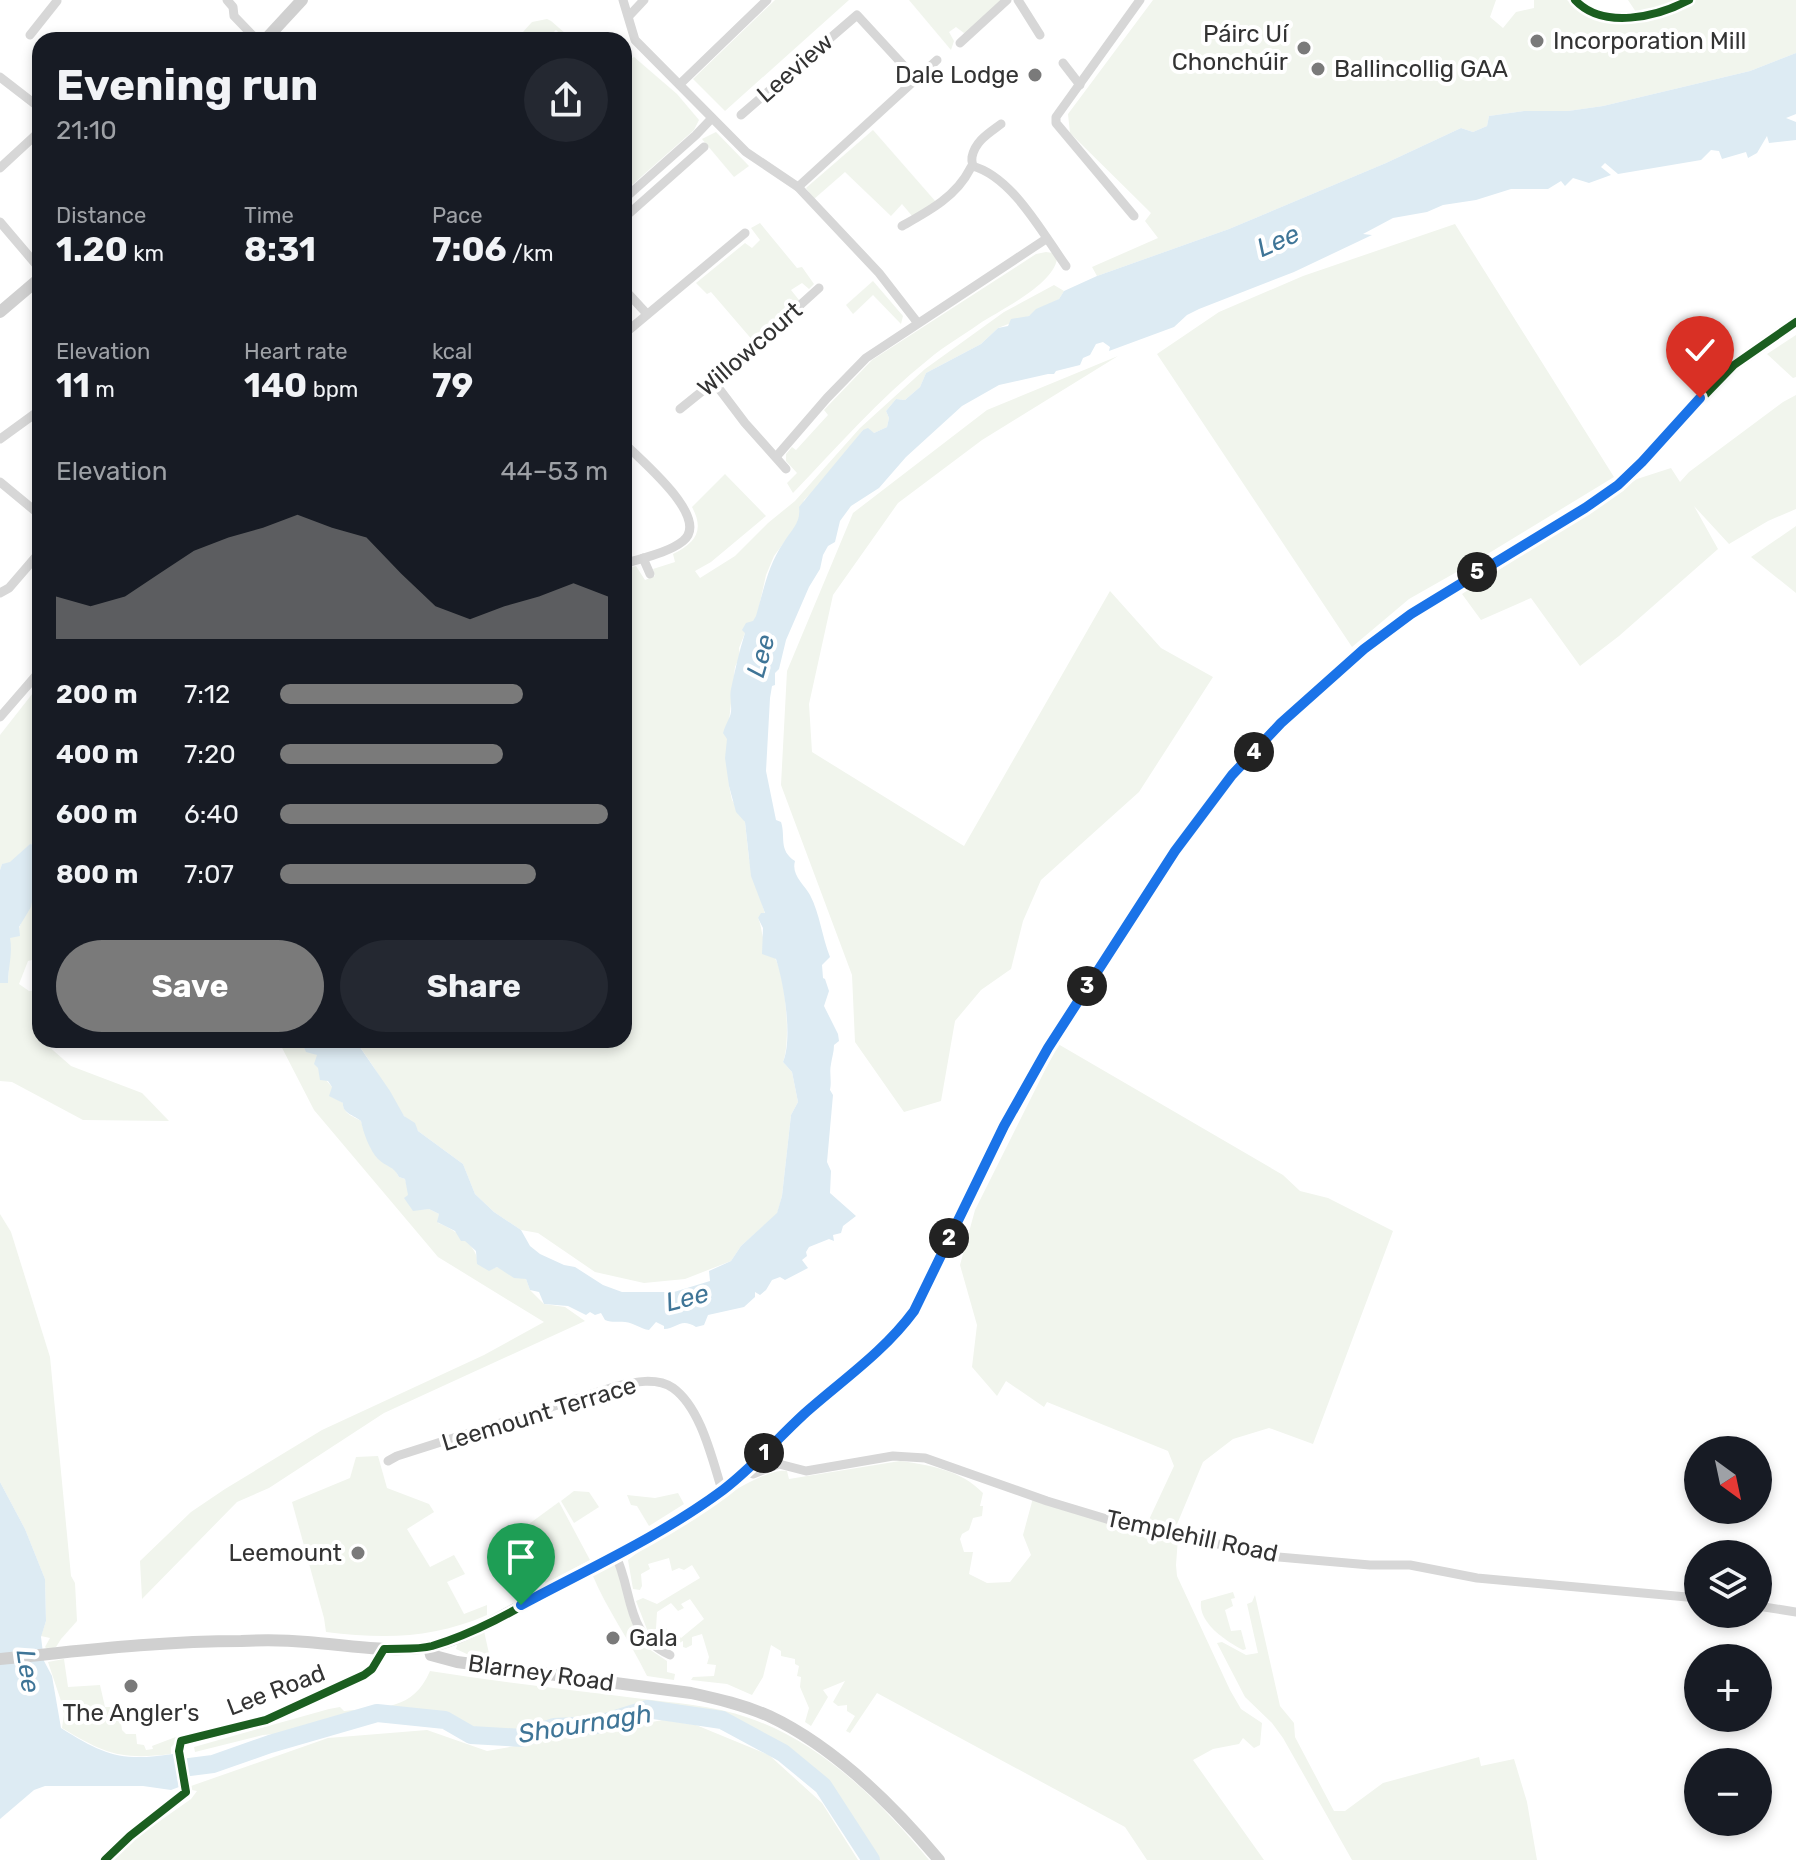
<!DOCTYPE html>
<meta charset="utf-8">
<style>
body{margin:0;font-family:Rubik,sans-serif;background:#242831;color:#f1f3f6;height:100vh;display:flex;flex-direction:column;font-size:30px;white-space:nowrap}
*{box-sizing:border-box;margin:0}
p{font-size:26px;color:#9ea1a6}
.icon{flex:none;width:44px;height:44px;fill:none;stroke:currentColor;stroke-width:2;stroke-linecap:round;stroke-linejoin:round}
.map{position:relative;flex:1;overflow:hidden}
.drawer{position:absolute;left:32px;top:32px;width:600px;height:1016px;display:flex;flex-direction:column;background:#171b24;border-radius:24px;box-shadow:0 4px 12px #0003}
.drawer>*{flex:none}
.needle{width:52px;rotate:147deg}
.tools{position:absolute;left:1684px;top:1436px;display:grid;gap:16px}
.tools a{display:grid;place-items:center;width:88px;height:88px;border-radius:50%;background:#171b24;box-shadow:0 4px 12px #0003;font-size:40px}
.pin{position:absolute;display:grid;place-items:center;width:68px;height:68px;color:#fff;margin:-82px -34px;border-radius:50% 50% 50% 0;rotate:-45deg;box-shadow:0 0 8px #0007}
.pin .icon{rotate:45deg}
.km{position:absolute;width:40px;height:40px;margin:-20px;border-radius:50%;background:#222;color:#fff;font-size:22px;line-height:40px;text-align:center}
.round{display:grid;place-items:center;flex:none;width:84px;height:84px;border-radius:42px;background:#242831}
.summary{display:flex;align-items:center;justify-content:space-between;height:136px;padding:0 24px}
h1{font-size:44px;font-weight:700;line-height:60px}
.metrics{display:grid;grid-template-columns:repeat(3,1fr);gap:12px;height:136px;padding:8px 24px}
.metrics div{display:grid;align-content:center}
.metrics b{font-size:34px;font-weight:700}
.metrics small{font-size:22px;font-weight:400}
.metrics p{font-size:22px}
.chart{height:224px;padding:16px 24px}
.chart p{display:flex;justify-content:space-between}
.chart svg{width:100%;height:144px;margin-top:8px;fill:#7a7a7a;opacity:.7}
.button{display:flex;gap:16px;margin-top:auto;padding:16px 24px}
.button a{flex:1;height:92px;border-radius:48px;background:#7a7a7a;color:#fff;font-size:32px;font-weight:700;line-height:92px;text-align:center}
.button a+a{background:#242831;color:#f1f3f6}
ul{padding:0 24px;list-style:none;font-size:26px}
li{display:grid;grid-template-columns:128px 96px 1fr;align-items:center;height:60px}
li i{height:20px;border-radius:10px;background:#7a7a7a}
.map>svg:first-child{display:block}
.green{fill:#f1f5ed}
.water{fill:#ddebf3}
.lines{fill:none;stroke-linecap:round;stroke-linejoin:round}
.river{stroke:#ddebf3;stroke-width:18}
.minor{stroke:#d7d7d7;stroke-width:9}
.tertiary{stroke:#d7d7d7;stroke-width:11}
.secondary{stroke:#d0d0d0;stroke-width:12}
.cycleway-casing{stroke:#fff;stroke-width:13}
.cycleway{stroke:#1b5e20;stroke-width:8}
.route-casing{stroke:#fff;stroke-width:16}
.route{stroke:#1a73e8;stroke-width:10}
.poi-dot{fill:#7a7a7a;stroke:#fff;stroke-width:3}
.labels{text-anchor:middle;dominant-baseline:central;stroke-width:8;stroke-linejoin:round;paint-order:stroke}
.poi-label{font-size:24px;fill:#333;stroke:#fff;text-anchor:end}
.street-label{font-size:24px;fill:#333;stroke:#fff}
.water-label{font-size:26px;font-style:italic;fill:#3f7597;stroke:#fff}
</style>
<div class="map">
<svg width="1796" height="1860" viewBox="0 0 1796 1860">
<rect width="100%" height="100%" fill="#fff"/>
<!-- green -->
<g class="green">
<path d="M775,0H849L725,111L693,79Z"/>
<path d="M909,0H1002L969,31L964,33L956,27L949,32L954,41L951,50Z"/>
<path d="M1153,0H1496L1490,17L1503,28L1516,12L1534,8V0H1567L1581,13L1591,6L1601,11L1636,12L1628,0H1796V53L1750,71L1603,106L1568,111H1524L1489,116L1487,126L1473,132L1461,128L1386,163L1229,229L1097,276L1092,267L1158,238L1145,221L1151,213L1070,133L1068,114Z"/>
<path d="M547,19L551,21L573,40H567L556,30L545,40H530L523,32L532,22Z"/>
<path d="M634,57L677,94L699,120L694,130L624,192V64Z"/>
<path d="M873,130L936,202L913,217L902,204L891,216L845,172L814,199L806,188Z"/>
<path d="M716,132L749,166L734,177L702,139Z"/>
<path d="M760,223L797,268L802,267L814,284L809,289L802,283L791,290L799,300L754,342L711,292L707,294L696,283L745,243L752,248L760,240L751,228Z"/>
<path d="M1455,224L1614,477L1476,561L1409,599L1352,647L1157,354L1219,312L1303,276Z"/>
<path d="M1046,252L1053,253L1057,259C1053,285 1000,310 979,324C962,336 944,346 929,359C879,399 837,447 793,493L787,483L797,473L786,461V454L792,447L796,450L828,415L824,410L872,360L1036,254Z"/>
<path d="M873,281L903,316L901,324L873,295L853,314L846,305Z"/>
<path d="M1054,285L1064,291L1059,299L1029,316L998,328L981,344L926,373L920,387L905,400L896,399L886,411L889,418L887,427L874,433L863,430L821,484L804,500L797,525L774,556L766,575L757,616L745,633L739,648L740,656L735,667L727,739L729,786L732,800L745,822L749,859L765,914L758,918C762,926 761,935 765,942C767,948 773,952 775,958C786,978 791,1042 783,1062L792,1072L798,1102L791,1115L782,1196L777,1214L741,1246L731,1261L685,1279L644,1283L595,1272L538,1233L521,1230L494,1212L475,1194L463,1164L418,1131C414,1122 406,1120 401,1112C386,1087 372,1063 355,1040H624V570L636,566L645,580L655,576L653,569L675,562L673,554C695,543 705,531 692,507L725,474L766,516L711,562L695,571L700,578L735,556L768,523L795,501L860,428L925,369L1004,312Z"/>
<path d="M1796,335V377L1793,378L1767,354Z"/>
<path d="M1118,356L982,440L898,503L833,595L809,704L812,752L964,846L1110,591L1161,648L1213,677L1139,792L1041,880L1023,921L1011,969L981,990L955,1021L941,1101L904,1112L855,1042L852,975L781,785L787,671L853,513L987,410Z"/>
<path d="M1796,395V509L1768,521L1729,544L1694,506L1718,549L1619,636L1580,666L1531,598L1481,620L1462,594L1637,479L1671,468L1680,482L1689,472L1783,402Z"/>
<path d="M1796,526V593L1751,557Z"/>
<path d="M40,684V846L30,844L10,863L2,864L0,870V735Z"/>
<path d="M36,881H40V958L28,961L19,984L29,991L40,990V1040H68L47,1045L71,1066L142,1093L169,1121L83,1120L12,1082L0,1081V983L8,982L10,937L19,928L33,895Z"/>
<path d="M278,1040H301L306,1051L318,1055L319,1072L332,1087L334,1097L343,1103C343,1114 353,1116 361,1121C370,1153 386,1152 399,1177L405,1179L413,1210L429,1209L439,1214L438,1223C452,1228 474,1243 477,1258L492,1269L497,1267L526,1279L530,1290L544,1304L565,1307L585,1321L384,1413L269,1488L237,1502L142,1599L140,1561L191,1512L225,1489L322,1430L484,1355L544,1322L438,1257L314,1110Z"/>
<path d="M1058,1044L1283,1175L1300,1191L1328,1198L1393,1231L1313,1444L1269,1428L1233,1439L1203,1462L1175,1529L1146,1526L1174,1466L1168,1451L1047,1402L1044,1407L1006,1381L997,1396L972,1367L977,1325L960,1265L975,1210Z"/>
<path d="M0,1214L11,1232L50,1357L71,1576L75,1583L77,1621L61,1639L56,1647L48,1650L45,1647L50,1638L41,1636L46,1621L45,1579L25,1529L0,1482Z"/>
<path d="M378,1456L387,1488L429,1504L434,1512L407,1529L430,1567L454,1555L465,1574L447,1582L464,1614L487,1605V1615C432,1639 384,1639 326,1632L324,1618L292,1502L350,1478L356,1457Z"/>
<path d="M900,1461C929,1465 961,1470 983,1493L980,1506H983L982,1516L973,1518L969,1530L962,1534L960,1539L964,1552H973L969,1574L987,1583L1010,1582L1031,1555L1023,1535L1033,1498L1178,1538L1176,1565L1177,1576L1230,1690L1241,1709L1262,1723L1260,1745L1254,1748L1243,1738L1239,1744L1213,1749L1193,1760L1264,1860H1147L1125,1827L877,1693L850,1733L846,1731L855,1716L847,1711V1705L838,1706L833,1702L845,1681L823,1690L828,1697L811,1726L805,1722L809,1708L800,1687L801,1677L797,1676L799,1666L795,1664V1659L781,1656V1651L771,1645L763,1677L752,1695L727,1684L691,1680L693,1677L714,1676L716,1665L707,1664L709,1657L702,1634L692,1637V1645L686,1648L683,1647V1641C675,1646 666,1646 657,1643V1637L666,1628L672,1635L676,1633L681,1638L704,1619L690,1599L681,1604L684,1608L678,1611L671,1603L657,1612L656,1629L648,1632L636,1601L643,1598L657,1604L700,1578L692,1565L684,1570L679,1568L672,1571L669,1558L648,1564L650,1569L641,1574L642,1586L640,1590L633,1589L628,1560L642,1549C670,1533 761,1465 787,1471L789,1479Z"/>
<path d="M574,1491L589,1492L599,1507L574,1523L561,1501Z"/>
<path d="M678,1493L684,1504L649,1526L637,1506L631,1505L627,1495L655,1498Z"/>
<path d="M559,1502L590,1560L546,1583L539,1578L513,1537L518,1533L535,1554L518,1532Z"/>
<path d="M517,1555L536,1584V1589L528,1594L506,1560Z"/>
<path d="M609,1564L615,1565L618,1570L634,1628L649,1649L667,1661V1672L675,1674L674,1680L647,1676C630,1641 607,1610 592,1574Z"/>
<path d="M1233,1592L1235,1598L1231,1599L1233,1606L1225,1610L1231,1631L1241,1630L1246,1649L1243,1650C1226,1641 1198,1623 1201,1601Z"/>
<path d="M1255,1595L1280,1706L1294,1723L1295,1737L1334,1811H1345L1383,1783L1479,1757L1481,1766L1514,1759L1527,1802L1537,1860H1352L1283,1738L1272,1723L1245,1697L1217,1643L1222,1642L1246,1655L1258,1653L1247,1604L1252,1602Z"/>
<path d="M484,1631L490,1658L469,1655L456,1649L458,1643Z"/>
<path d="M64,1659L68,1687L100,1685L105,1707H119L122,1730L126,1734H136L137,1744L144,1745L146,1750L153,1749L152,1746L181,1735L182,1737L171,1747V1754C121,1760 105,1754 62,1728L64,1714L61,1701L48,1662Z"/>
<path d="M430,1671C498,1682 567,1689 635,1698C674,1703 712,1705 749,1718C822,1743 881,1802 929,1860H875L813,1770L726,1718L695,1713L649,1707L545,1724L522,1733H472L446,1718L411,1712L377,1711L286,1733L263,1735L195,1752L194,1747L329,1709L340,1707L344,1711C382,1707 413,1711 430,1671Z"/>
<path d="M663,1720L696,1725L769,1755L822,1803L858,1860H112L140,1835L191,1799L197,1791L192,1790L191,1786L328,1738L427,1730L487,1751Z"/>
</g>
<!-- water -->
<g class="water">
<path d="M1796,53V114L1786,118L1796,122V140L1769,143L1767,136L1757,153L1748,158L1746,152L1722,159L1719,151L1711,150L1701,160L1618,174L1605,163L1601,167L1611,175L1589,183L1573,178L1565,186L1561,181L1548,189H1511L1476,200L1443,205L1427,212L1393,218L1363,234L1372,235L1294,272L1199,309L1187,315L1174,327L1109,351L1110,347L1103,342L1096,344L1090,355L1083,358L1080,365L1056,371L1054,374H1048L999,385L962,406L906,457L879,488L851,506L840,521L835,542L828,546L823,555L820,569L809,587L786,640L779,669L775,673V685L772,686L770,698L766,771L776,820L781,822C786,837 778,850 795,861C791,875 804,884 810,895C820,914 822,937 830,957L822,965L823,978L825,979L829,991L824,1006L838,1034L839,1041L834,1045C834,1052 832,1057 831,1064C829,1073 832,1080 830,1090L833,1095L827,1162L831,1171L830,1193L856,1216L843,1226L841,1233L833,1235L834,1241L829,1239L809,1247L806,1252L807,1256L802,1260L808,1268L785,1280L780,1277L772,1280L766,1290L760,1295L755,1292V1297L744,1307L708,1315L704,1325L696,1327C680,1317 677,1329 664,1329V1326L656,1322L649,1330C641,1329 634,1323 625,1322C617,1321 613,1323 605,1320L601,1313L595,1315L590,1312L586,1315L568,1306L544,1304L539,1292L530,1290L526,1279L514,1278L497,1267L489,1271L477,1264L476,1251L465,1241H461L455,1231L437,1222L439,1214L429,1209L413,1211L404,1198L408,1195L405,1179L399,1177C394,1166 386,1167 378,1159C370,1151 363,1132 361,1121C354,1115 342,1113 343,1103L329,1096L332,1087L328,1081L320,1080L318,1068L314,1064L317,1055L306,1052L301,1040H355L390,1091L404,1116L415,1123L418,1131L463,1164L475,1194L494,1212L521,1230L530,1246L540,1254L564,1265L575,1267L603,1285L622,1292H674L710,1281L709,1271L731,1261L741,1246L777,1213L782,1196L791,1115L798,1102L792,1072L783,1062C793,1038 784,984 776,959L762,954L763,928L758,918L761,913H765L751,876L745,822L736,812L729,786L725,758L727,739L723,733C725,726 728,721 730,716C733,708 729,698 731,689C735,670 739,652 745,633L742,630L746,623L753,621L756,616C764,589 768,565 784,542C792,529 801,523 799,507L863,430L868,428L874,433L887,427L889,418L886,411L896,399L905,400L920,387L926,373L981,344L998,328L1008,326L1011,319L1029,316L1036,309L1059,299L1064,291L1097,276L1229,229L1386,163L1461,128L1473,132L1487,126L1489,116L1524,111H1568L1603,106L1750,71Z"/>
<path d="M30,844L40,846V881H36L31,907L19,927L20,936L10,938C13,954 8,967 8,983H0V870L2,864L10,862Z"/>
<path d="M0,1482L25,1529L45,1579L46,1621L41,1637L44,1661L52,1676L61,1728C104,1755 121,1762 173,1754L179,1787L171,1790L143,1786H45L34,1790L0,1819Z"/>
</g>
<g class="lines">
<!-- river -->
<path class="river" d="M166,1770L213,1764L270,1744L377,1713L445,1720L471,1735L523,1738L554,1727L596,1725L647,1709L722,1720L783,1753L823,1786L871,1860"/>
<!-- minor -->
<g class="minor">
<path d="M227,0L233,7L234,16L257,40"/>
<path d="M623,0L635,40L746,152L798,187L879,273L917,322"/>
<path d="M1018,0L1040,35"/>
<path d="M629,16L644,0"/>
<path d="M30,35L57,1"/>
<path d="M960,43L1007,0"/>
<path d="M1063,63L1080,85"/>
<path d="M0,77L40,108"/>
<path d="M680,84L767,0"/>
<path d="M741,115L857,15L916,79"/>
<path d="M972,166C1012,176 1043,234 1066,266"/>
<path d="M0,168L40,131"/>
<path d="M798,187L937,60"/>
<path d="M624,199L696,135L712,118"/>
<path d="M1134,216L1056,123V117L1140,0"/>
<path d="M624,218L704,147"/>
<path d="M0,222L40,269"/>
<path d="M902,226C927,212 956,197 970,169C975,161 971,167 972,157C975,141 989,133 1001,124"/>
<path d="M624,289L647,314"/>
<path d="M624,334L745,233"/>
<path d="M714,382L745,423L786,469"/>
<path d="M680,409L726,372L819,288"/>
<path d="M0,439L40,410"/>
<path d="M624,443C640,460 712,518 683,541C668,553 642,558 624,564"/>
<path d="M776,457L827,398L866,358L1046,239"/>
<path d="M0,482L40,515"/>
<path d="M643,558L650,574"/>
<path d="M0,593L9,588L40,552"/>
<path d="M0,717L40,671"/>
<path d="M388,1461L397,1456L617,1386C633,1382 657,1377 673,1388C701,1408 712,1459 722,1490"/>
<path d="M747,1470L753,1474L779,1464L806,1471L893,1456L925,1458L1047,1501L1143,1530L1239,1548L1268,1556L1370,1565H1410L1477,1578L1698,1598"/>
<path d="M615,1554C634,1593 624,1634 670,1655"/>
<path d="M1758,1606L1796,1612"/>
</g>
<!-- tertiary -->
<path class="tertiary" d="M105,1860L130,1836L186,1792L179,1751L181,1741L266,1720L364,1675L372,1669L384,1649"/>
<!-- secondary -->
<g class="secondary">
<path d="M265,40L302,0"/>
<path d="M0,312L40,278"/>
<path d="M429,1647L431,1655L457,1662L691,1693C718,1699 744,1705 769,1716C835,1747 892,1804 939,1860"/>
<path d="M0,1659C80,1651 160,1641 241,1641C263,1640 285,1640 307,1642C347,1645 388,1653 427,1647C462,1641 511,1611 542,1594C602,1562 665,1531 720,1492C752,1469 776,1439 804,1414C842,1380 883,1352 914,1311L1004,1126L1048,1048L1175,851L1232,775L1281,723L1364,649L1411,614L1585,508L1618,485L1734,365L1796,322"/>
</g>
<!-- cycleway casing -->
<g class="cycleway-casing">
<g id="cycleway">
<path d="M1575,0C1603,30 1657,17 1689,0"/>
<path d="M105,1860L130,1836L186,1792L179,1751L181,1741L266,1720L364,1675L372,1669L384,1649C399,1648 417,1650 432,1646C486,1630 537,1597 586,1570C632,1545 680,1522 723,1490C752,1468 776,1440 803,1415C841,1381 883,1353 914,1311L1004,1126L1048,1048L1175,851L1232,775L1281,723L1364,649L1411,614L1585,508L1618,485L1734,365L1796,322"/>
</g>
</g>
<!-- cycleway -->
<use href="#cycleway" class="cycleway"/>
</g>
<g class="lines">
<!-- route casing -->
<g class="route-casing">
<path id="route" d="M521,1605C588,1569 661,1536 723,1490C752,1468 776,1440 803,1415C841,1381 883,1353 914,1311L1004,1126L1048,1048L1175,851L1232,775L1281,723L1364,649L1411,614L1585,508L1618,485L1642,462L1700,398"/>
</g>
<!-- route -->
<use href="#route" class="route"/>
</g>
<!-- markers -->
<g class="poi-dot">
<circle cx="1537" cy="41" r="8"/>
<circle cx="1304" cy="48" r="8"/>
<circle cx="1318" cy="69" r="8"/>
<circle cx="1035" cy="75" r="8"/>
<circle cx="358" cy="1553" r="8"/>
<circle cx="613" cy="1638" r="8"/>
<circle cx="131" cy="1686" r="8"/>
</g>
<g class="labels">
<!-- poi labels -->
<g class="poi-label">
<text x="1288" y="34">Páirc Uí<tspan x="1288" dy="28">Chonchúir</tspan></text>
<text x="1553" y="41" text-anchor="start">Incorporation Mill</text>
<text x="1334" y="69" text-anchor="start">Ballincollig GAA</text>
<text x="1019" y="75">Dale Lodge</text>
<text x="342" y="1553">Leemount</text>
<text x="629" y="1638" text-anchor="start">Gala</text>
<text x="131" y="1713" text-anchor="middle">The Angler's</text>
</g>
<!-- street labels -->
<g class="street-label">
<text transform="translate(795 68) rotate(-41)">Leeview</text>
<text transform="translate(750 349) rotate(-41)">Willowcourt</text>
<text transform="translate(539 1414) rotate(-17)">Leemount Terrace</text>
<text transform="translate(1192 1536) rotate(12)">Templehill Road</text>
<text transform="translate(541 1673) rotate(8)">Blarney Road</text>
<text transform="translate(276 1690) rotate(-21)">Lee Road</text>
</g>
<!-- water labels -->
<g class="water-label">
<text transform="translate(1278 241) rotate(-24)">Lee</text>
<text transform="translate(761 656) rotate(-74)">Lee</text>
<text transform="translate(687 1298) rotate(-14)">Lee</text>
<text transform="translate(28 1671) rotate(82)">Lee</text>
<text transform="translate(585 1724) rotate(-9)">Shournagh</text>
</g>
</g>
</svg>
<div class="tools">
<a><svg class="needle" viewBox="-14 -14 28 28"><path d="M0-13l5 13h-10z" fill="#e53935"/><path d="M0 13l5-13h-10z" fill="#9ea1a6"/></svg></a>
<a><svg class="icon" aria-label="layers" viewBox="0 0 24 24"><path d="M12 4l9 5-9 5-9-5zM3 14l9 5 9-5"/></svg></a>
<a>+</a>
<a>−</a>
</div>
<div class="pin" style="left:521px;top:1605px;background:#1e9e55"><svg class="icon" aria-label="arrive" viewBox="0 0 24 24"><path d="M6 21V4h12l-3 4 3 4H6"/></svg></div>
<div class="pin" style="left:1700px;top:398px;background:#d93025"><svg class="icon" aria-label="check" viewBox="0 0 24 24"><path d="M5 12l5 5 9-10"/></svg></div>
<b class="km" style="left:764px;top:1453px">1</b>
<b class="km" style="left:949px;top:1238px">2</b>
<b class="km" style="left:1087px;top:986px">3</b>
<b class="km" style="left:1254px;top:752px">4</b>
<b class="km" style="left:1477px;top:572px">5</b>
<section class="drawer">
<div class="summary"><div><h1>Evening run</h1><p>21:10</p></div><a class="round"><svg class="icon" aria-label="share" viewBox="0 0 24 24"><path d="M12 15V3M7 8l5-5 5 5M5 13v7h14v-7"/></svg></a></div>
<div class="metrics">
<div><p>Distance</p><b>1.20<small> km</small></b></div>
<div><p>Time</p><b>8:31</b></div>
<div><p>Pace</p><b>7:06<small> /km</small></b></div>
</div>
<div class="metrics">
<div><p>Elevation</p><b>11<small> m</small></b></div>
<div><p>Heart rate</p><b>140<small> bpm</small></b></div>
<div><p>kcal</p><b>79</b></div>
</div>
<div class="chart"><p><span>Elevation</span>44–53 m</p>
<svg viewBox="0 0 160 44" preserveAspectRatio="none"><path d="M0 44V31L10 34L20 31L30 24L40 17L50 13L60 10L70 6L80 10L90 13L100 24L110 34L120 38L130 34L140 31L150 27L160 31V44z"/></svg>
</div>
<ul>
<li><b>200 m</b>7:12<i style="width:74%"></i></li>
<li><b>400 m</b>7:20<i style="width:68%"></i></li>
<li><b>600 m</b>6:40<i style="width:100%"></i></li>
<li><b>800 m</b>7:07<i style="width:78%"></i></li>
</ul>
<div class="button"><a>Save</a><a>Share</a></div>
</section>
</div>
